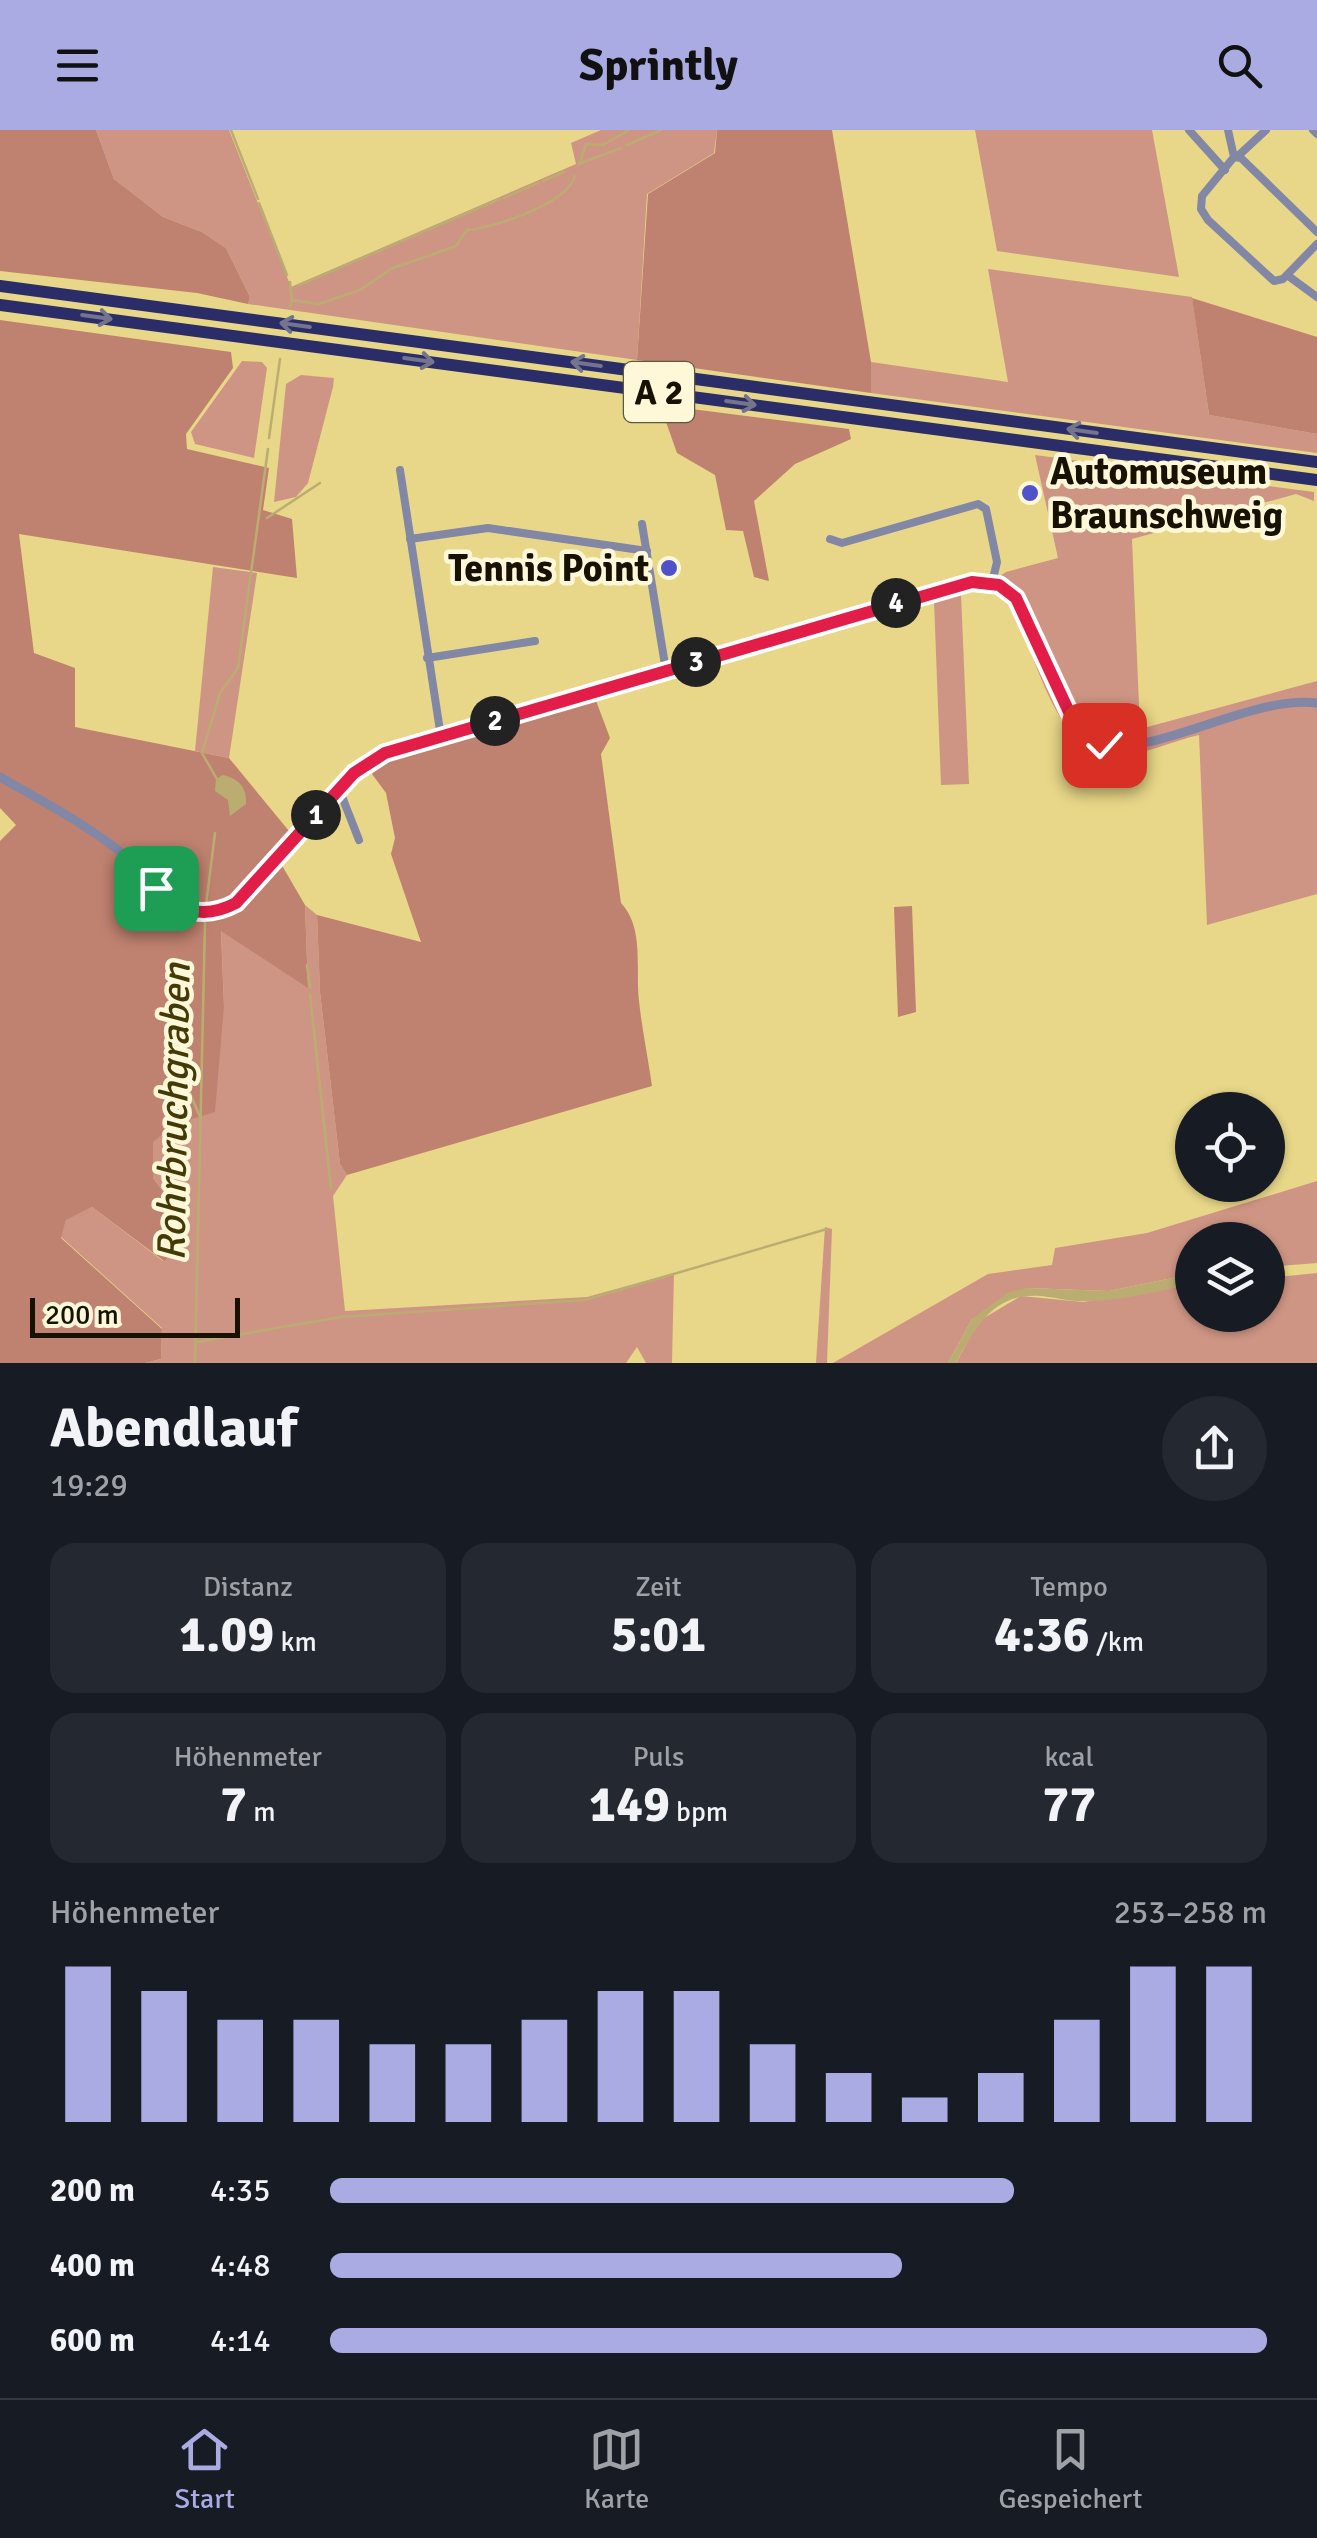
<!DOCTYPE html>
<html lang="de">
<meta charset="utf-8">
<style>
body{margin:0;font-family:Signika,sans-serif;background:#242831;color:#f1f3f6;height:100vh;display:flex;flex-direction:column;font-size:38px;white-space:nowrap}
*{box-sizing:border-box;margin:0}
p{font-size:32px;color:#9ea1a6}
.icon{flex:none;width:55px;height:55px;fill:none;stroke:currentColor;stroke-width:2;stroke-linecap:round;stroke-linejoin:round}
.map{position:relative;height:1233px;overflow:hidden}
.sheet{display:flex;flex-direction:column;background:#171b24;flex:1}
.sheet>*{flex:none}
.controls{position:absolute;left:1175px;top:962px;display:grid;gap:20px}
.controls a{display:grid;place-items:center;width:110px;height:110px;border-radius:50%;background:#171b24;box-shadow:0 2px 8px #0004;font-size:50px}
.scale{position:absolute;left:30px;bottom:25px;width:210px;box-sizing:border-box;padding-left:10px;border:5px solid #171200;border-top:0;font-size:28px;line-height:35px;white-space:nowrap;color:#171200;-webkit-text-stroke:8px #fef8d9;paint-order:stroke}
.pin{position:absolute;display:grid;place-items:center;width:85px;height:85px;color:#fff;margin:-42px;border-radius:20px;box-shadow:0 5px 15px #0006}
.km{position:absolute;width:50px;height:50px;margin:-25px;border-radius:50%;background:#222;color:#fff;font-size:28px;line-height:50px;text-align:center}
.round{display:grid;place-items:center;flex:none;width:105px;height:105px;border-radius:52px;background:#242831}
.summary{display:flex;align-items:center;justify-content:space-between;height:170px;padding:0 50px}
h1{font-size:55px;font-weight:800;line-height:75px}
.stats{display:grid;grid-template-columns:repeat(3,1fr);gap:15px;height:170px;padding:10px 50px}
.stats div{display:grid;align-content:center;border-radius:25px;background:#242831;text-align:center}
.stats b{font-size:50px;font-weight:800}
.stats small{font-size:28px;font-weight:400}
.stats p{font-size:28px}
.chart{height:280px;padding:20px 50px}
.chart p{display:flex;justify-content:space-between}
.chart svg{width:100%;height:180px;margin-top:10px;stroke:#a9abe2;stroke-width:6}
ul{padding:0 50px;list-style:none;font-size:32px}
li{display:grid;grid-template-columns:160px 120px 1fr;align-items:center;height:75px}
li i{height:25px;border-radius:12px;background:#a9abe2}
header{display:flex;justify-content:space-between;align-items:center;height:130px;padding:0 50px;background:#a9abe2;color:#111;font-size:45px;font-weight:800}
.menu{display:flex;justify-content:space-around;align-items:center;height:140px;border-top:2px solid #363941;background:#171b24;font-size:28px;color:#9ea1a6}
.menu a{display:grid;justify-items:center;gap:5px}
.menu .on{color:#a9abe2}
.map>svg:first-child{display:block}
.green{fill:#ce9584}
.forest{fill:#c08270}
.water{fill:#bbad71}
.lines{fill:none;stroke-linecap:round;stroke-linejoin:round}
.stream{stroke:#bbad71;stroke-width:2.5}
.minor{stroke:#8287a5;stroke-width:8}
.tertiary{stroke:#8287a5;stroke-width:9}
.motorway{stroke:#2a2d67;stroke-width:12}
.oneway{stroke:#74748f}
.route-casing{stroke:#fff;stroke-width:20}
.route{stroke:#e11d48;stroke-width:12}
.poi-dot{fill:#5152c9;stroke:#fef8d9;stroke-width:4}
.labels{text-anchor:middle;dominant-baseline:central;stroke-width:9;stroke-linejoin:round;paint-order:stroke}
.shield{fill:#fef8d9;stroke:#5c5741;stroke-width:2.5}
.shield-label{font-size:35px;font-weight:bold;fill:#171200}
.poi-label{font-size:38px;font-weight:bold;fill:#171200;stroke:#fef8d9;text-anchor:start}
.water-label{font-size:40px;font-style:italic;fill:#443a07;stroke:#fef8d9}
</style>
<header><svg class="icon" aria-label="menu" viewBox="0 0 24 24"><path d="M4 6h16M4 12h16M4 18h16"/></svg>Sprintly<svg class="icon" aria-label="search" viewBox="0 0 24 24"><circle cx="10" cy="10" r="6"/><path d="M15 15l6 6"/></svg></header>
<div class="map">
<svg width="1317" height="1233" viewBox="0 0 1317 1233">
<rect width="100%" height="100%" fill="#e8d788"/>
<!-- green -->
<g class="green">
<path d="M96,0H229L291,157L576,34L571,13L601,0H717L714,23L647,64L637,230L248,174L250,167L226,118L202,102L163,87L114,49Z"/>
<path d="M975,0H1152L1179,147L997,121Z"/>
<path d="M988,139L1192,167L1209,285L1317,304V323L871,263V232L1008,252Z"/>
<path d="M242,231L262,232L267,238L254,328L195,314L191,302Z"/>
<path d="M301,245L334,248L333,257L308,353L296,367L274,372L286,254Z"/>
<path d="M1035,325L1314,362V371L1296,364L1132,409L1140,599L1317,551V764L1207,795L1199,605C1172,611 1144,625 1116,626C1057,630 1034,519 1012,476L996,462L978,460L1006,442L1058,428Z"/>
<path d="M213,437L257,443L229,628L195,621Z"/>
<path d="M961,464L969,654L941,655L934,471Z"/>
<path d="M305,775L317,785L320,862L340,1034L347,1045L333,1066L345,1181L587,1167L674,1143L672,1233H646L637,1217L626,1233H145L161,1229L162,1198L61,1107L66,1089L92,1077L163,1131L186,1091L153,1048V1011L175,994L224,876L221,800L308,857Z"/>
<path d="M1317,1051V1133L1268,1137V1110H1192V1144L1109,1161L1027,1158L972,1189L948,1233H833L988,1144L1052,1135L1055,1118L1147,1103Z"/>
<path d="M825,1097L832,1099L827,1233H816Z"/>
<path d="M1317,1143V1233H956L979,1191L1021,1166L1083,1172L1192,1154V1185H1268V1148Z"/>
</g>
<!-- forest -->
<g class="forest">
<path d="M0,0H96L114,49L163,87L202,102L226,118L250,167L248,174L197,163L0,141Z"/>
<path d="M717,0H832L871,232V263L637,230L648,64L715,23Z"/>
<path d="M1192,168L1317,207V304L1209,285Z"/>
<path d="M0,190L231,222L233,238L186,304L187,319L269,338L263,380L292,389L297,448L19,404L34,523L75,538V597L229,628L289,701L273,720L305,775L308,858L221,801L224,876L215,982L175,994L153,1012V1048L186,1091L182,1118L164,1131L92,1077L66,1090L61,1108L162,1199L161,1229L145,1233H0V711L16,695L0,678Z"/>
<path d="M660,275L849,299L851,309L795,334L754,371L769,451L754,447L743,401L726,400L715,345L677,323Z"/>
<path d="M595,568L610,608L601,624L621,773C645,799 635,839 639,871C642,899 648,928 652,956L347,1045L340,1034L320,862L317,785L421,812L391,724L395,708L386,663L372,644L384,627Z"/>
<path d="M912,776L916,882L898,887L894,777Z"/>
</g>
<!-- water -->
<g class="water">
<path d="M223,645C239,649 247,657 246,674L230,686L228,670L215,661L216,649Z"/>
<path d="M1192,1144V1154C1158,1161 1122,1171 1086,1171C1070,1172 1055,1167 1040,1166C993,1163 976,1197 956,1233H948L972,1189L1009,1162L1027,1158L1109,1161Z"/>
</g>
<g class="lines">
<!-- stream -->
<g class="stream">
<path d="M231,0L258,69"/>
<path d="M627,15L661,0"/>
<path d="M581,33L621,18"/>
<path d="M579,35L586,14L603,15L629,0"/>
<path d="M543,51L564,42"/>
<path d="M504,68L538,53"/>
<path d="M259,73L287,145"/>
<path d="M290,152L292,170"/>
<path d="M299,155L500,69"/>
<path d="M290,176L292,170L319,174L360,160L391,139L456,116L467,100C487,99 566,76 575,46"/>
<path d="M269,308L280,229"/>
<path d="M267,388L320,353"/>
<path d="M218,651L202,623L220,563L238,538L268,319"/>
<path d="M206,775L215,703"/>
<path d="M307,835L310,858"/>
<path d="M310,864L331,1058"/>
<path d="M182,945L201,989"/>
<path d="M197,1212L341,1187L585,1170L827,1099"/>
<path d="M195,1233L205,793"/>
</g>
<!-- minor -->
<g class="minor">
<path d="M1189,0L1225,40"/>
<path d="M1228,0L1234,27L1202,66L1201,79L1208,90L1274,151L1283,149L1317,114"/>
<path d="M1313,0L1317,4"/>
<path d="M1238,26L1266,0"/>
<path d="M1234,27L1241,28L1317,102"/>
<path d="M1287,145L1317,167"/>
<path d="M400,340L441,607"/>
<path d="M642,394L666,541"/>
<path d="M410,409L488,398L647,421"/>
<path d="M830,409L842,413L978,374L986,379L997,432L992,453"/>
<path d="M427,528L535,511"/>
<path d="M339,659L359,710"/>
</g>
<!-- tertiary -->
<path class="tertiary" d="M0,647C40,670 82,692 118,720C138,736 152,761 173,774C249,822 318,652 377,626L966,453L999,455L1016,468L1073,591L1096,613C1157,629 1247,565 1317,573"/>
<!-- motorway -->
<g class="motorway">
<path d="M0,156L1317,332"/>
<path d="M0,175L1317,350"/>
</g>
</g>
<!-- one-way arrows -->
<defs><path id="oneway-shaft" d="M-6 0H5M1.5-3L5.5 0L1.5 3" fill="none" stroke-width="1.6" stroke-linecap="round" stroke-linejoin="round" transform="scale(2.5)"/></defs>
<g class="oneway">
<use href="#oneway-shaft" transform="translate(97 187) rotate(8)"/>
<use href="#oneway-shaft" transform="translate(295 195) rotate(-172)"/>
<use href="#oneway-shaft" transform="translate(419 230) rotate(8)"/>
<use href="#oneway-shaft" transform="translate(586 234) rotate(-172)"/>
<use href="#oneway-shaft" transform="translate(741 273) rotate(8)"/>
<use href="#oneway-shaft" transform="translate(1082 301) rotate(-172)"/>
</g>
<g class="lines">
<!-- route casing -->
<g class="route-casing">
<path id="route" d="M156,758C178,783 206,789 236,773L354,643L385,623L972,452L999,455L1016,468L1076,597L1089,610L1104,615"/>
</g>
<!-- route -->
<use href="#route" class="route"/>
</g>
<!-- markers -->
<g class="poi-dot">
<circle cx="1030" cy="363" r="10"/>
<circle cx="669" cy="438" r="10"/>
</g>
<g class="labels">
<!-- shield labels -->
<rect class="shield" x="624" y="232" width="70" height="60" rx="8"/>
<g class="shield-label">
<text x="659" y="262">A 2</text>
</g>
<!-- poi labels -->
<g class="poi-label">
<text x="1050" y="341">Automuseum<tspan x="1050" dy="44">Braunschweig</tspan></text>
<text x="649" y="438" text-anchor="end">Tennis Point</text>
</g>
<!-- water labels -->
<g class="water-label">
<text transform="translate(174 982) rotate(-89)">Rohrbruchgraben</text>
</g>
</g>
</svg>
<div class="controls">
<a><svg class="icon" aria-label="locate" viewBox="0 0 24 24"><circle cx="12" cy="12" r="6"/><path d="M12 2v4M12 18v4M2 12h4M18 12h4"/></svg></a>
<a><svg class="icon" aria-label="layers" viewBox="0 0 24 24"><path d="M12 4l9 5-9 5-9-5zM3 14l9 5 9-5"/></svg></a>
</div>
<div class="scale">200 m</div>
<div class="pin" style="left:156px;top:758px;background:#1e9e55"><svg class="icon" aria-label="arrive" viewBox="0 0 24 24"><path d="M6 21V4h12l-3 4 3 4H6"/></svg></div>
<div class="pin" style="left:1104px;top:615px;background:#d93025"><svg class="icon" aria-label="check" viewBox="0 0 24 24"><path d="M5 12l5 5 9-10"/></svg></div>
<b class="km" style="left:316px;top:685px">1</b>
<b class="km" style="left:495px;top:591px">2</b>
<b class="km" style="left:696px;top:532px">3</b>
<b class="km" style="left:896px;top:473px">4</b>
</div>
<section class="sheet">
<div class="summary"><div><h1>Abendlauf</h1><p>19:29</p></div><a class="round"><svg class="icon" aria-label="share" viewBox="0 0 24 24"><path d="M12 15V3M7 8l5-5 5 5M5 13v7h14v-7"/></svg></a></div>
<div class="stats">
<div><p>Distanz</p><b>1.09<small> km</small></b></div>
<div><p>Zeit</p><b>5:01</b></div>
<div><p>Tempo</p><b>4:36<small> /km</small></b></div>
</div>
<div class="stats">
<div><p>Höhenmeter</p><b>7<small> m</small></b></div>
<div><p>Puls</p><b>149<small> bpm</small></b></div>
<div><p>kcal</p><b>77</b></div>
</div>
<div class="chart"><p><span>Höhenmeter</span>253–258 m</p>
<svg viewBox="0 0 160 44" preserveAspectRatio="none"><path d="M5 44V6M15 44V12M25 44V19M35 44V19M45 44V25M55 44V25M65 44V19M75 44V12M85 44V12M95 44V25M105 44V32M115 44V38M125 44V32M135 44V19M145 44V6M155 44V6"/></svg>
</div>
<ul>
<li><b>200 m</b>4:35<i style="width:73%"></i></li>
<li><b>400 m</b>4:48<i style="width:61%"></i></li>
<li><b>600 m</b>4:14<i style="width:100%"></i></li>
</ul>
</section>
<nav class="menu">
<a class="on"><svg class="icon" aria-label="home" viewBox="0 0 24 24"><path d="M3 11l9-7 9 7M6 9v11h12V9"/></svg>Start</a>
<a><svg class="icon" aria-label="map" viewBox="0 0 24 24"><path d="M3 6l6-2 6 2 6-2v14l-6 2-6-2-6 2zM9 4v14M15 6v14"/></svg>Karte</a>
<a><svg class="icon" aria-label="saved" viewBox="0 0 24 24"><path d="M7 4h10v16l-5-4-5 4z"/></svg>Gespeichert</a>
</nav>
